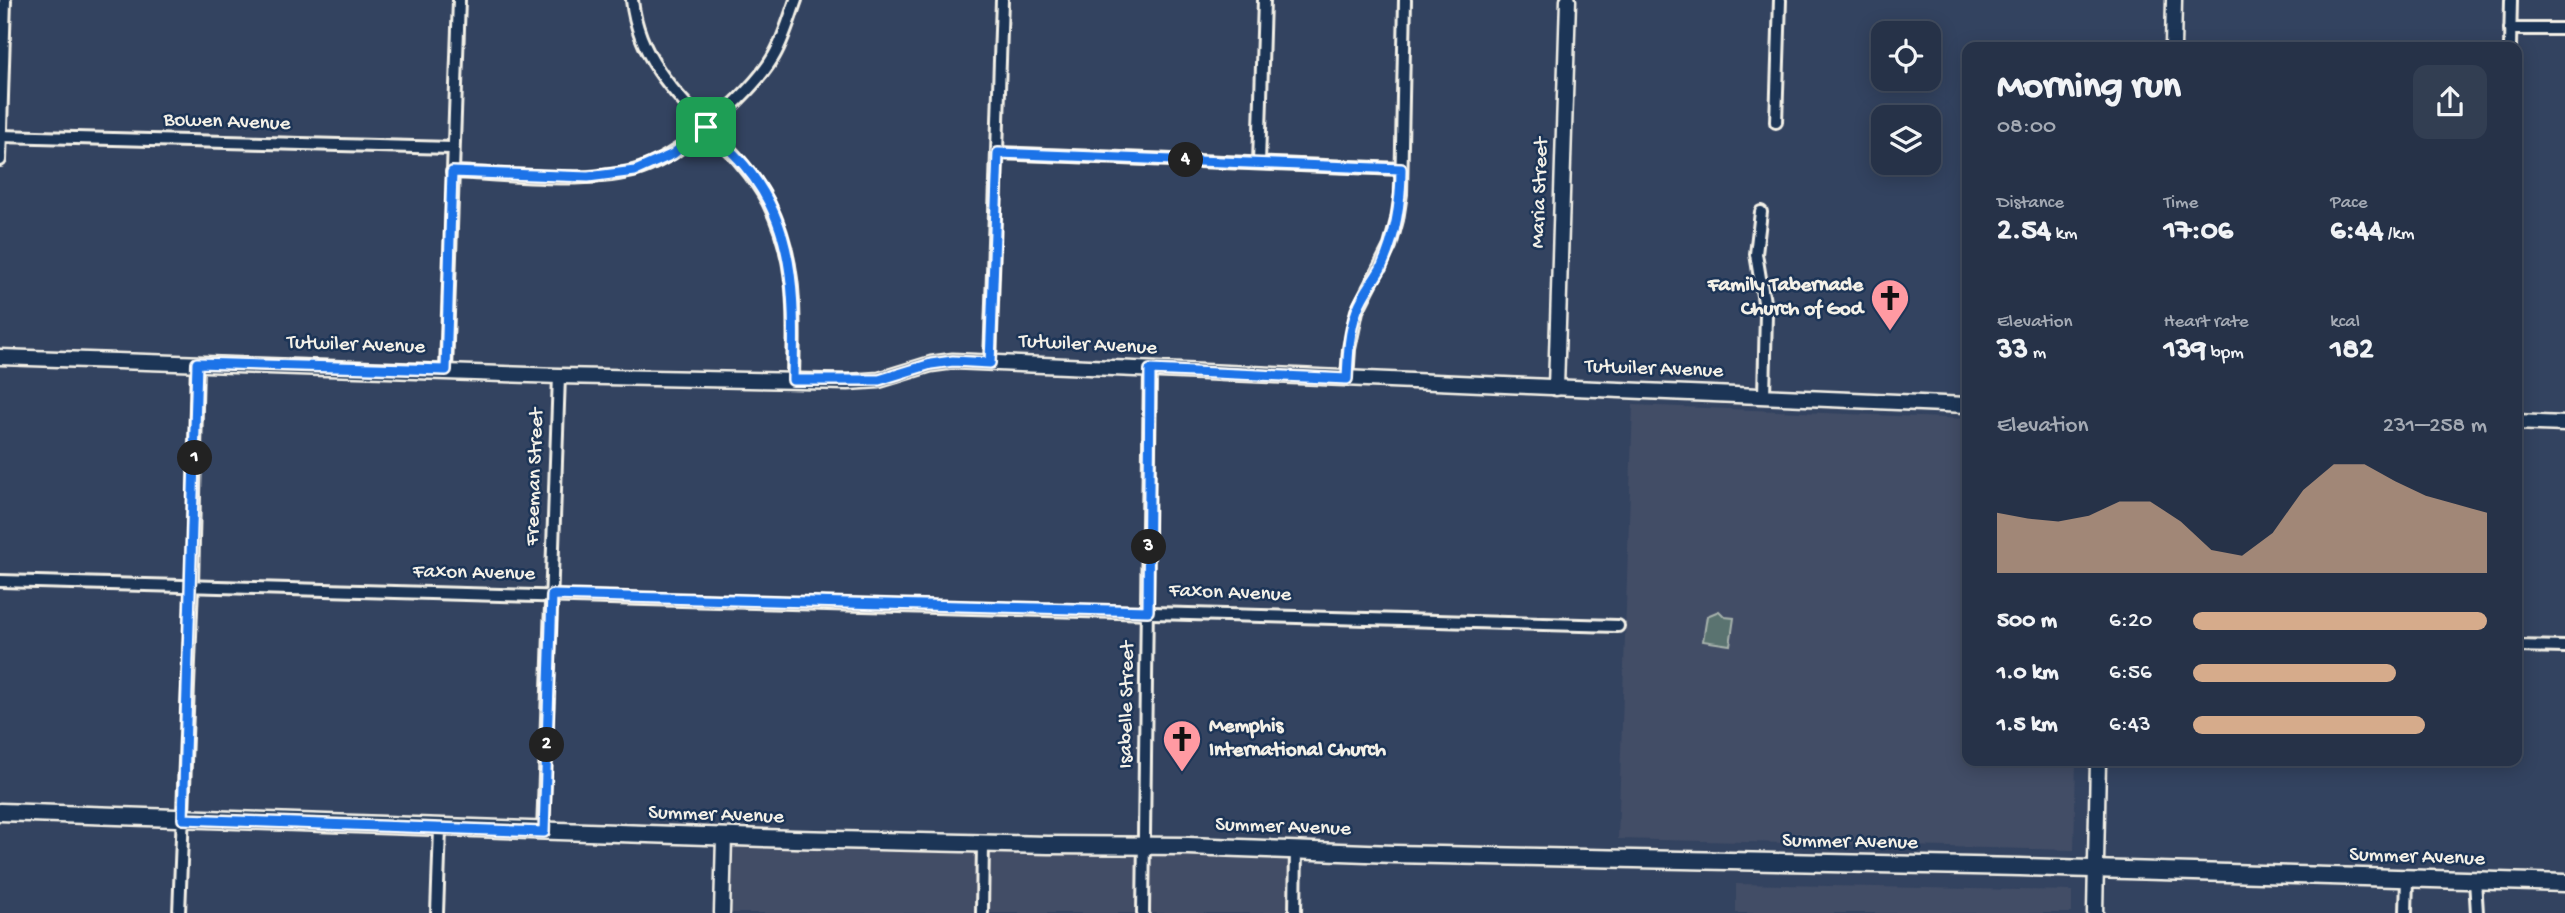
<!DOCTYPE html>
<meta charset="utf-8">
<style>
body{margin:0;font-family:"Gochi Hand",sans-serif;background:#323e52;color:#f1f3f6;height:100vh;display:flex;flex-direction:column;font-size:26px;white-space:nowrap}
*{box-sizing:border-box;margin:0}
p{font-size:23px;color:#a4aab4}
.icon{flex:none;width:38px;height:38px;fill:none;stroke:currentColor;stroke-width:2;stroke-linecap:round;stroke-linejoin:round}
.map{position:relative;flex:1;overflow:hidden}
.side{position:absolute;left:1962px;top:42px;width:560px;height:724px;display:flex;flex-direction:column;background:#263248;border-radius:14px;box-shadow:0 4px 18px #0003,0 0 0 2px #424d60}
.side>*{flex:none}
.fabs{position:absolute;left:1871px;top:21px;display:grid;gap:14px}
.fabs a{display:grid;place-items:center;width:70px;height:70px;border-radius:14px;background:#263248;box-shadow:0 4px 18px #0003,0 0 0 2px #424d60;font-size:35px}
.pin{position:absolute;display:grid;place-items:center;width:60px;height:60px;color:#fff;margin:-30px;border-radius:14px;box-shadow:0 4px 10px #0006}
.km{position:absolute;width:35px;height:35px;margin:-18px;border-radius:50%;background:#222;color:#fff;font-size:19px;line-height:35px;text-align:center}
.round{display:grid;place-items:center;flex:none;width:74px;height:74px;border-radius:14px;background:#323e52}
.headline{display:flex;align-items:center;justify-content:space-between;height:119px;padding:0 35px}
h1{font-size:38px;font-weight:700;line-height:52px}
.metrics{display:grid;grid-template-columns:repeat(3,1fr);gap:10px;height:119px;padding:7px 35px}
.metrics div{display:grid;align-content:center}
.metrics b{font-size:30px;font-weight:700}
.metrics small{font-size:19px;font-weight:400}
.metrics p{font-size:19px}
.chart{height:196px;padding:14px 35px}
.chart p{display:flex;justify-content:space-between}
.chart svg{width:100%;height:126px;margin-top:7px;fill:#d6ab8b;opacity:.7}
ul{padding:0 35px;list-style:none;font-size:23px}
li{display:grid;grid-template-columns:112px 84px 1fr;align-items:center;height:52px}
li i{height:18px;border-radius:9px;background:#d6ab8b}
.map>svg:first-child{display:block}
.built{fill:#434d66}
.green{fill:#5a7370;stroke:#a7b2ac;stroke-width:2}
.lines{fill:none;stroke-linecap:round;stroke-linejoin:round}
.street-casing{stroke:#f4f1e8;stroke-width:16}
.secondary-casing{stroke:#f4f1e8;stroke-width:19}
.primary-casing{stroke:#f4f1e8;stroke-width:21}
.street{stroke:#1d3557;stroke-width:10}
.secondary{stroke:#1d3557;stroke-width:14}
.primary{stroke:#1d3557;stroke-width:16}
.route-casing{stroke:#fff;stroke-width:14}
.route{stroke:#1a73e8;stroke-width:9}
.labels{text-anchor:middle;dominant-baseline:central;stroke-width:5;stroke-linejoin:round;paint-order:stroke}
.street-label{font-size:21px;fill:#f4f1e8;stroke:#1d3557}
.poi-label{font-size:21px;font-weight:bold;fill:#f4f1e8;stroke:#1d3557;text-anchor:end}
</style>
<div class="map">
<svg width="2565" height="913" viewBox="0 0 2565 913">
<rect width="100%" height="100%" fill="#334360"/>
<filter id="ink" filterUnits="userSpaceOnUse"><feTurbulence type="fractalNoise" baseFrequency=".0143" numOctaves="2"/><feDisplacementMap in="SourceGraphic" scale="14" xChannelSelector="R" yChannelSelector="G"/><feConvolveMatrix kernelMatrix="1 2 1 2 8 2 1 2 1" color-interpolation-filters="sRGB"/></filter>
<g filter="url(#ink)">
<!-- built -->
<g class="built">
<path d="M1633,405L1967,419V761H2076L2074,850L1618,839Z"/>
<path d="M724,837L1296,849L1295,913H722Z"/>
<path d="M1736,884L2072,891V913H1736Z"/>
</g>
<!-- green -->
<path class="green" d="M1719,611L1725,617L1734,618L1730,645L1703,641L1707,616Z"/>
<g class="lines">
<!-- street casing -->
<g class="street-casing">
<g id="street">
<path d="M632,0C642,92 730,129 768,202C798,261 794,316 793,380"/>
<path d="M2510,29H2565"/>
<path d="M2510,47L2511,0"/>
<path d="M1776,122L1780,0"/>
<path d="M0,136L452,148"/>
<path d="M998,153L1401,169"/>
<path d="M0,160L5,0"/>
<path d="M1259,163L1264,0"/>
<path d="M452,172C508,174 580,184 633,171C675,161 750,96 772,59C783,42 789,19 796,0"/>
<path d="M1761,212L1756,254L1766,314L1764,395"/>
<path d="M990,363L1002,0"/>
<path d="M446,370L459,0"/>
<path d="M1347,379L1349,349L1357,311L1390,246L1397,220L1401,194L1405,0"/>
<path d="M0,581L1618,626"/>
<path d="M2516,646L2565,647"/>
<path d="M543,832L559,376"/>
<path d="M2475,880L2477,913"/>
<path d="M179,913L192,586L197,363"/>
<path d="M437,913L440,829"/>
<path d="M982,913L983,843"/>
<path d="M1143,913L1150,370"/>
<path d="M1295,913L1296,849"/>
<path d="M2406,913L2407,878"/>
</g>
</g>
<!-- secondary casing -->
<g class="secondary-casing">
<g id="secondary">
<path d="M2173,47L2174,0"/>
<path d="M0,357L559,376L848,382L879,380L931,364L953,361L1967,405"/>
<path d="M1556,388L1568,0"/>
<path d="M2516,422L2565,424"/>
<path d="M722,913L724,837"/>
<path d="M2095,913L2098,761"/>
</g>
</g>
<!-- primary casing -->
<g class="primary-casing">
<path id="primary" d="M0,812L794,839L1048,845L1188,846L1393,854L2020,867L2565,883"/>
</g>
<!-- street -->
<use href="#street" class="street"/>
<!-- secondary -->
<use href="#secondary" class="secondary"/>
<!-- primary -->
<use href="#primary" class="primary"/>
</g>
</g>
<g class="lines" filter="url(#ink)">
<!-- route casing -->
<g class="route-casing">
<path id="route" d="M706,127C718,139 732,151 744,165C798,228 794,303 793,380H879L931,364L953,361L990,363L998,153L1401,169C1401,203 1396,236 1381,268C1373,282 1363,294 1357,310C1349,331 1348,356 1347,379L1150,370L1148,611L552,595L544,832L183,819L197,363L446,370L452,172L588,177L635,171L673,154Z"/>
</g>
<!-- route -->
<use href="#route" class="route"/>
</g>
<!-- icons -->
<defs>
<g id="church-pin" transform="scale(2.0125)"><path d="M0 17L-7.5 6A9.5 9.5 0 1 1 7.5 6Z" fill="#ff9aa2" stroke="#1d3557"/><path d="M-1.2-6h2.4v3.5h3.3v2.4h-3.3V6h-2.4V-.1h-3.3v-2.4h3.3Z" fill="#111"/></g>
</defs>
<g fill-rule="evenodd">
<use href="#church-pin" x="1890" y="298"/>
<use href="#church-pin" x="1182" y="739"/>
</g>
<g class="labels">
<!-- street labels -->
<g class="street-label">
<text transform="translate(227 123) rotate(2)">Bowen Avenue</text>
<text transform="translate(1541 193) rotate(-88)">Maria Street</text>
<text transform="translate(356 346) rotate(2)">Tutwiler Avenue</text>
<text transform="translate(1088 346) rotate(3)">Tutwiler Avenue</text>
<text transform="translate(1654 370) rotate(2)">Tutwiler Avenue</text>
<text transform="translate(536 477) rotate(-88)">Freeman Street</text>
<text transform="translate(474 574) rotate(1)">Faxon Avenue</text>
<text transform="translate(1230 594) rotate(2)">Faxon Avenue</text>
<text transform="translate(1128 705) rotate(-89)">Isabelle Street</text>
<text transform="translate(716 816) rotate(2)">Summer Avenue</text>
<text transform="translate(1283 828) rotate(2)">Summer Avenue</text>
<text transform="translate(1850 843) rotate(1)">Summer Avenue</text>
<text transform="translate(2417 858) rotate(2)">Summer Avenue</text>
</g>
<!-- poi labels -->
<g class="poi-label">
<text x="1863" y="286">Family Tabernacle<tspan x="1863" dy="24">Church of God</tspan></text>
<text x="1209" y="727" text-anchor="start">Memphis<tspan x="1209" dy="24">International Church</tspan></text>
</g>
</g>
</svg>
<div class="fabs">
<a><svg class="icon" aria-label="locate" viewBox="0 0 24 24"><circle cx="12" cy="12" r="6"/><path d="M12 2v4M12 18v4M2 12h4M18 12h4"/></svg></a>
<a><svg class="icon" aria-label="layers" viewBox="0 0 24 24"><path d="M12 4l9 5-9 5-9-5zM3 14l9 5 9-5"/></svg></a>
</div>
<div class="pin" style="left:706px;top:127px;background:#1e9e55"><svg class="icon" aria-label="arrive" viewBox="0 0 24 24"><path d="M6 21V4h12l-3 4 3 4H6"/></svg></div>
<b class="km" style="left:195px;top:458px">1</b>
<b class="km" style="left:547px;top:745px">2</b>
<b class="km" style="left:1149px;top:547px">3</b>
<b class="km" style="left:1186px;top:160px">4</b>
<section class="side">
<div class="headline"><div><h1>Morning run</h1><p>08:00</p></div><a class="round"><svg class="icon" aria-label="share" viewBox="0 0 24 24"><path d="M12 15V3M7 8l5-5 5 5M5 13v7h14v-7"/></svg></a></div>
<div class="metrics">
<div><p>Distance</p><b>2.54<small> km</small></b></div>
<div><p>Time</p><b>17:06</b></div>
<div><p>Pace</p><b>6:44<small> /km</small></b></div>
</div>
<div class="metrics">
<div><p>Elevation</p><b>33<small> m</small></b></div>
<div><p>Heart rate</p><b>139<small> bpm</small></b></div>
<div><p>kcal</p><b>182</b></div>
</div>
<div class="chart"><p><span>Elevation</span>231–258 m</p>
<svg viewBox="0 0 160 44" preserveAspectRatio="none"><path d="M0 44V23L10 25L20 26L30 24L40 19L50 19L60 26L70 36L80 38L90 30L100 15L110 6L120 6L130 12L140 17L150 20L160 23V44z"/></svg>
</div>
<ul>
<li><b>500 m</b>6:20<i style="width:100%"></i></li>
<li><b>1.0 km</b>6:56<i style="width:69%"></i></li>
<li><b>1.5 km</b>6:43<i style="width:79%"></i></li>
</ul>
</section>
</div>
